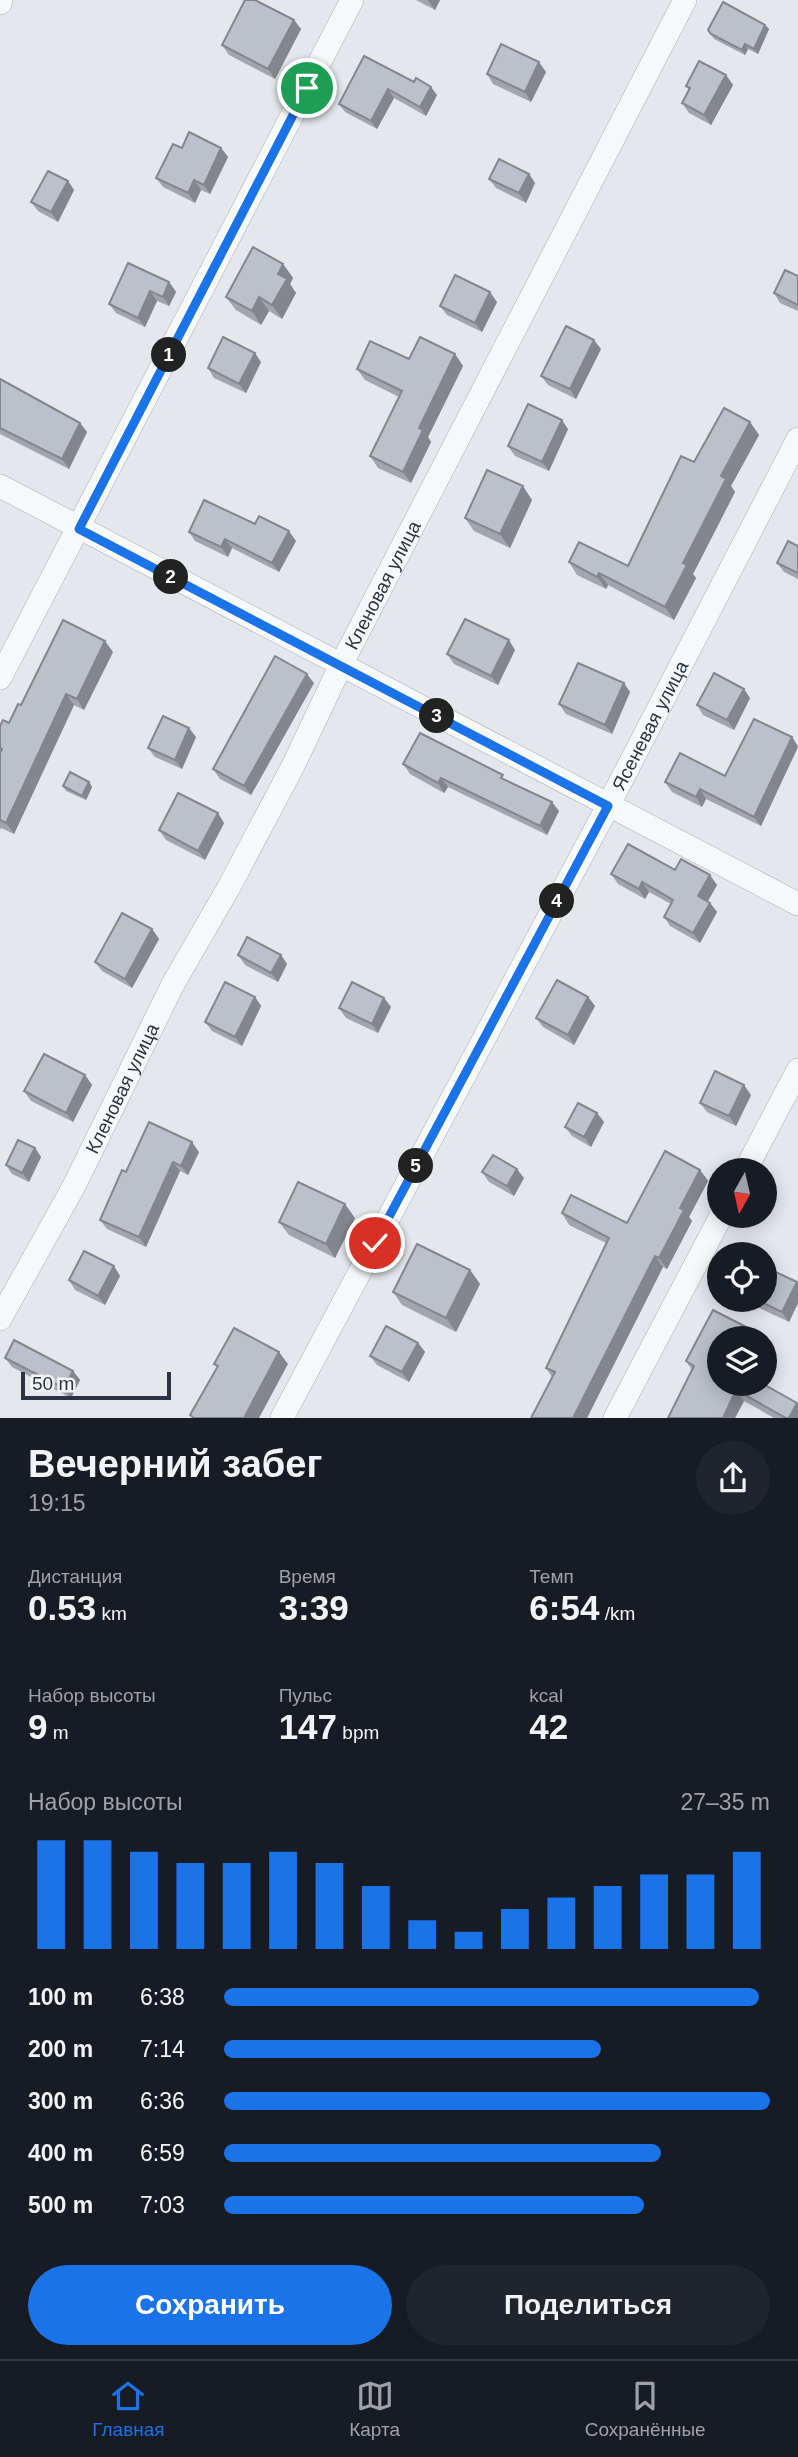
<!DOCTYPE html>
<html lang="ru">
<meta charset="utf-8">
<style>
body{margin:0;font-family:Arial,sans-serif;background:#20242c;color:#f1f3f6;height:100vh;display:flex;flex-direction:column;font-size:26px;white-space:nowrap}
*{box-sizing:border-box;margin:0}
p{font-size:23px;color:#9ea1a6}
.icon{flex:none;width:38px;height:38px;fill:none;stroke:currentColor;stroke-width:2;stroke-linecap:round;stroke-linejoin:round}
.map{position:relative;height:1418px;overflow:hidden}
.sheet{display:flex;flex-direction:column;background:#171b24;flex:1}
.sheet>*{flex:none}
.needle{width:46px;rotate:188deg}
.tools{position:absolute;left:707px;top:1158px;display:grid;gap:14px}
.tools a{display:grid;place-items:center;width:70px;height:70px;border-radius:50%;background:#171b24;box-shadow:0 4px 18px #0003;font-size:35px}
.scale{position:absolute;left:21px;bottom:18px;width:150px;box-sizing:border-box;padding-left:7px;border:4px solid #2b3445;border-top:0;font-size:19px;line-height:24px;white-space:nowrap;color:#2b3445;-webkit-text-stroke:5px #f4f6f9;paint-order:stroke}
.pin{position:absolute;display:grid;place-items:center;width:60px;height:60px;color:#fff;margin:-30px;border:4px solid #fff;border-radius:50%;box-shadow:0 2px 7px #0007}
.km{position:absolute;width:35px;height:35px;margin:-18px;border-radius:50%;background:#222;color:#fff;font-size:19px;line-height:35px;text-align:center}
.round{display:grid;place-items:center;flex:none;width:74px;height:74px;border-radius:37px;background:#20242c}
.summary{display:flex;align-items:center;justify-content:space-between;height:119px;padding:0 28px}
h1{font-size:38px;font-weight:700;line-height:52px}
.stats{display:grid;grid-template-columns:repeat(3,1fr);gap:10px;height:119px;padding:7px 28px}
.stats div{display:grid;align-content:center}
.stats b{font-size:35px;font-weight:700}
.stats small{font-size:19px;font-weight:400}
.stats p{font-size:19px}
.chart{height:196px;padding:14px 28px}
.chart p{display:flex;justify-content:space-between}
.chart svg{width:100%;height:126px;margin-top:7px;stroke:#1a73e8;stroke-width:6}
.button{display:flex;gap:14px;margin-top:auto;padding:14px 28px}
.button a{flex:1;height:80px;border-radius:42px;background:#1a73e8;color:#fff;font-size:28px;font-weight:700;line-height:80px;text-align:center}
.button a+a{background:#20242c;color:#f1f3f6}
ul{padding:0 28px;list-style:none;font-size:23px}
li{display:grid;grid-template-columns:112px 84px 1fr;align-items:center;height:52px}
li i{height:18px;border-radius:9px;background:#1a73e8}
.tabs{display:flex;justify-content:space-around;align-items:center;height:98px;border-top:2px solid #363941;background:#171b24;font-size:19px;color:#9ea1a6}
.tabs a{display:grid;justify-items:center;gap:4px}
.tabs .active{color:#1a73e8}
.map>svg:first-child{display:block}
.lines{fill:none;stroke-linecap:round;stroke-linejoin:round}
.minor-casing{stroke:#a9aeb7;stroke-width:24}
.minor{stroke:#f7f8fa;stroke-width:23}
.wall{fill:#a1a5ae}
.shaded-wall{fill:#83868d}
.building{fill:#bbc0ca;stroke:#83868d;stroke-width:2}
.route-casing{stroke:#fff;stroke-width:14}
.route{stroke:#1a73e8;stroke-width:9}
.labels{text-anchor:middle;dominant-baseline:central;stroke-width:7;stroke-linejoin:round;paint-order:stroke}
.street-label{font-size:19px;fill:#2b3445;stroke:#f4f6f9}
</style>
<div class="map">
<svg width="798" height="1418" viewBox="0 0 798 1418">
<rect width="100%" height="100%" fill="#e4e7ec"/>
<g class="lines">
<!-- minor casing -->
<g class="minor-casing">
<g id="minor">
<path d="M0,3L1,0"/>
<path d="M0,486L798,904"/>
<path d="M0,678L352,0"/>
<path d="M745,1171L798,1070"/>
<path id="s1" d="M0,1319L74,1186L173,984L229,887L293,766L341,665L685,0"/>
<path id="s2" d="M282,1418L608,806L798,439"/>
<path d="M615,1418L721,1216"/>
</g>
</g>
<!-- minor -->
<use href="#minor" class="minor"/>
</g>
<!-- wall -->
<g class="wall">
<path d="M416,0H440L435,10Z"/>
<path d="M294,20L301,29L275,79L229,55L222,45Z"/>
<path d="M765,25L769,29L758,54L748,49L745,55L714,39L708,30Z"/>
<path d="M546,72L531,102L493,84L487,74Z"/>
<path d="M726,75L733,85L711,125L689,113L682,103L689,90L686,86Z"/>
<path d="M414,82L437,95L426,116L394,98L377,129L345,112L339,104Z"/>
<path d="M182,148H221L228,157L210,194L201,190L195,203L163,187L156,178Z"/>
<path d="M529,174L535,183L526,203L496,188L489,179Z"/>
<path d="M68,181L74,190L58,222L38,211L31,202Z"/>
<path d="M283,264L293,278L290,284L296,293L282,319L269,311L261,325L236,310L226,297Z"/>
<path d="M798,276V311L780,303L774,293Z"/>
<path d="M169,282L176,292L169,306L157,301L145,327L116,313L109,304Z"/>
<path d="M497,302L482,332L447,315L440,306Z"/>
<path d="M601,349L576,399L548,385L541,376Z"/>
<path d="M455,354L463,366L428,437L431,442L411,483L378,468L370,456L399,397L365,380L357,369L409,359Z"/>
<path d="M261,362L246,393L214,378L208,368Z"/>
<path d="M0,379L80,423L87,432L69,469L0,434Z"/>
<path d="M750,422L759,435L731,486L735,492L693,574L696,578L674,620L608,585L606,589L577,575L569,562L628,566L694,462Z"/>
<path d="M568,429L549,471L515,456L508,446Z"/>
<path d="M532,500L510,548L474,531L465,518Z"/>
<path d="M255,524L296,541L279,572L232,548L228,557L195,541L189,532Z"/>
<path d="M798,546V579L784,572L777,563Z"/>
<path d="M515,650L498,685L454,664L447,654Z"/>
<path d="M113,652L84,710L74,705L14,834L1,828L0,830V726L9,723L21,705Z"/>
<path d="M314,683L251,795L220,779L213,769Z"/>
<path d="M630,692L612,734L566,714L559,704Z"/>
<path d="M750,698L734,730L703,715L697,705Z"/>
<path d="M196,737L182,769L155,757L148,748Z"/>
<path d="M792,737L798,746L761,826L706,799L702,807L672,792L665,782L725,776Z"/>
<path d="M403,764L559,811L547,835L448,787L444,793L410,774Z"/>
<path d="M89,782L92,787L86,800L66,791L63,786Z"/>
<path d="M224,823L205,860L166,840L159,830Z"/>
<path d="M675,870L717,885L708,901L710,903L717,912L700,943L670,926L664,917L671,904L649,892L645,899L618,884L611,874Z"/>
<path d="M152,929L159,939L132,988L102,971L95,962Z"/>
<path d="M238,955H281L287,964L278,982L245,965Z"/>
<path d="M255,997L261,1006L242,1046L212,1031L205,1022Z"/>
<path d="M588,997L595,1006L574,1045L543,1027L536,1018Z"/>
<path d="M384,998L391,1007L378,1033L346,1018L339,1008Z"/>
<path d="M85,1075L92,1085L73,1122L31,1101L24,1091Z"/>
<path d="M751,1095L736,1126L707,1112L700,1103Z"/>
<path d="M597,1113L604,1122L591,1147L572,1136L565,1127Z"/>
<path d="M35,1148L41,1157L29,1182L12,1174L6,1165Z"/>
<path d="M199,1152L188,1175L180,1171L146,1247L107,1229L100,1220L126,1172Z"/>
<path d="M700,1170L708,1181L689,1217L692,1221L667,1269L663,1267L587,1418H531L552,1377L546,1368L606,1243L569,1225L562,1213L627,1223Z"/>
<path d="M482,1172L524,1178L514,1196L489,1182Z"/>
<path d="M355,1218L335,1258L289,1235L279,1222Z"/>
<path d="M470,1270L480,1284L456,1332L402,1305L393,1292Z"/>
<path d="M120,1276L105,1305L75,1290L69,1280Z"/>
<path d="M798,1284V1303L789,1322L753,1305L750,1300H765Z"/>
<path d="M713,1310L719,1384L797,1403L798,1405V1418H774L744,1401L735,1418H668L692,1370L686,1361Z"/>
<path d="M418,1343L425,1352L409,1382L377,1365L370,1356Z"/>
<path d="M5,1358L73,1371L80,1380L71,1398L12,1367Z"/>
</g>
<!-- shaded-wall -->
<g class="shaded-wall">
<path d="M428,0H440L435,10Z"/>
<path d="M294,20L301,29L275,79L268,69Z"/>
<path d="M765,25L769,29L758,54L754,49Z"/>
<path d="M745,44L748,49L745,55L742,50Z"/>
<path d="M539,62L546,72L531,102L525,92Z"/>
<path d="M726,75L733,85L711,125L704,115Z"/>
<path d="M431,87L437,95L426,116L420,107Z"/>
<path d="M388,89L394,98L377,129L371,121Z"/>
<path d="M221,148L228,157L210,194L204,185Z"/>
<path d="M529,174L535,183L526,203L519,193Z"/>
<path d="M194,180L201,190L195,203L188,193Z"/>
<path d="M68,181L74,190L58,222L51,212Z"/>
<path d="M283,264L293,278L290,284L296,293L282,319L272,305L278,274Z"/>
<path d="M169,282L176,292L169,306L163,297Z"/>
<path d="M150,291L157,301L145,327L138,318Z"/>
<path d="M490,292L497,302L482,332L475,323Z"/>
<path d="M259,297L269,311L261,325L252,311Z"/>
<path d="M594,340L601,349L576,399L570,389Z"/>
<path d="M255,353L261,362L246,393L239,384Z"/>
<path d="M455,354L463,366L428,437L431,442L411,483L403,472L419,428Z"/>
<path d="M562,420L568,429L549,471L542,462Z"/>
<path d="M750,422L759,435L731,486L735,492L693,574L696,578L674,620L665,607L721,476Z"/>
<path d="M80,423L87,432L69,469L62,459Z"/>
<path d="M523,486L532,500L510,548L500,534Z"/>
<path d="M289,531L296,541L279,572L272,563Z"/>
<path d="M225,539L232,548L228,557L221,547Z"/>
<path d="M599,573L608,585L606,589L597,577Z"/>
<path d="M509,640L515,650L498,685L491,676Z"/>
<path d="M105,641L113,652L84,710L77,699Z"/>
<path d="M307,674L314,683L251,795L244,786Z"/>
<path d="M624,683L630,692L612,734L605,725Z"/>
<path d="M744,689L750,698L734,730L727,720Z"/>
<path d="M66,694L74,705L14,834L6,823Z"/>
<path d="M189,728L196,737L182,769L175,760Z"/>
<path d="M792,737L798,747L761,826L754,817Z"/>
<path d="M441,778L448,787L444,793L438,783Z"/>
<path d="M89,782L92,787L86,800L82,796Z"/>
<path d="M700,789L706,799L702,807L696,797Z"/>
<path d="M552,802L559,811L547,835L540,826Z"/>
<path d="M218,813L224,823L205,860L198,851Z"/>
<path d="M710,875L717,885L705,906L698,896Z"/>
<path d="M642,882L649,892L645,899L639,889Z"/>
<path d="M710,903L717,912L700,943L693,933Z"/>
<path d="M152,929L159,939L132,988L125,979Z"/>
<path d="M281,955L287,964L278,982L271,973Z"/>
<path d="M255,997L261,1006L242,1046L235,1037Z"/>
<path d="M588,997L595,1006L574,1045L568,1035Z"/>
<path d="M384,998L391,1007L378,1033L372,1024Z"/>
<path d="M85,1075L92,1085L73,1122L66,1113Z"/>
<path d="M744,1085L751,1095L736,1126L729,1116Z"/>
<path d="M597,1113L604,1122L591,1147L584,1137Z"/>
<path d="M192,1142L199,1152L188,1175L181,1166Z"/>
<path d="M35,1148L41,1157L29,1182L22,1173Z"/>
<path d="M173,1162L180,1171L146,1247L139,1237Z"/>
<path d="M517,1169L524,1178L514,1196L507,1186Z"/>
<path d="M700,1170L708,1181L689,1217L692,1221L667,1269L659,1258L680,1208Z"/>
<path d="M345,1204L355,1218L335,1258L326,1244Z"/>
<path d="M655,1256L663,1267L587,1418H573Z"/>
<path d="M114,1266L120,1276L105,1305L98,1296Z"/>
<path d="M470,1270L480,1284L456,1332L446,1318Z"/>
<path d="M797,1282L798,1284V1303L789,1322L782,1312Z"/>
<path d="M418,1343L425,1352L409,1382L402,1372Z"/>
<path d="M279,1352L288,1364L259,1418H244Z"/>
<path d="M73,1371L80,1380L71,1398L64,1388Z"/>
<path d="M736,1390L744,1401L735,1418H723Z"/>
<path d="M797,1403L798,1405V1418H789Z"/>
</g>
<!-- building -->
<g class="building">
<path d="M245,0H255L294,20L268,69L222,45Z"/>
<path d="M723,2L765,25L754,49L745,44L742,50L711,34L708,30Z"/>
<path d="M501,44L539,62L525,92L487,74Z"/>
<path d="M364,56L414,82L416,78L431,87L420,107L388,89L371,121L339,104Z"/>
<path d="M699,61L726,75L704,115L682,103L690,88L686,86Z"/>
<path d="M189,132L221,148L204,185L194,180L188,193L156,178L173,144L182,148Z"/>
<path d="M499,159L529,174L519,193L489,179Z"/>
<path d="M48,171L68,181L51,212L31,202Z"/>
<path d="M253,247L283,264L278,274L287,279L272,305L259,297L252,311L226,297Z"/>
<path d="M128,263L169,282L163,297L150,291L138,318L109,304Z"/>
<path d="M785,270L798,276V305L774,293Z"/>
<path d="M455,275L490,292L475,323L440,306Z"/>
<path d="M566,326L594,340L570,389L541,376Z"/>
<path d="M223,337L255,353L239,384L208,368Z"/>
<path d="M420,337L455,354L419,428L423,430L403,472L370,456L402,391L357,369L370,341L409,359Z"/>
<path d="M0,379L80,423L62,459L0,428Z"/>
<path d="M528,404L562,420L542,462L508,446Z"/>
<path d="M724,408L750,422L721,476L726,479L683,563L687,565L665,607L599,573L597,577L569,562L579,542L628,566L681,456L694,462Z"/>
<path d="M487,470L523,486L500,534L465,518Z"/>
<path d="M204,500L255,524L259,516L289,531L272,563L225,539L221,547L189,532Z"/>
<path d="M788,541L798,546V573L777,563Z"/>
<path d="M465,619L509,640L491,676L447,654Z"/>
<path d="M63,620L105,641L77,699L66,694L6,823L0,820V753L2,749L0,748V726L3,720L9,723L18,704L21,705Z"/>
<path d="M275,656L307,674L244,786L213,769Z"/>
<path d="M578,663L624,683L605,725L559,704Z"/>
<path d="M714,673L744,689L727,720L697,705Z"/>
<path d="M163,716L189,728L175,760L148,748Z"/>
<path d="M754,719L792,737L754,817L700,789L696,797L665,782L680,753L725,776Z"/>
<path d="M420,733L503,775L501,778L552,802L540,826L441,778L438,783L403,764Z"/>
<path d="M70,772L89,782L82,796L63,786Z"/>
<path d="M178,793L218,813L198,851L159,830Z"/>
<path d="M628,844L675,870L681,859L710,875L698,896L710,903L693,933L664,917L673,900L642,882L639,889L611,874Z"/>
<path d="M122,913L152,929L125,979L95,962Z"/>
<path d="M247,937L281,955L271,973L238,955Z"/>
<path d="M557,980L588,997L568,1035L536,1018Z"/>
<path d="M225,982L255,997L235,1037L205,1022Z"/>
<path d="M352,982L384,998L372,1024L339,1008Z"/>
<path d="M44,1054L85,1075L66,1113L24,1091Z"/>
<path d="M715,1071L744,1085L729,1116L700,1103Z"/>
<path d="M578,1103L597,1113L584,1137L565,1127Z"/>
<path d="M149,1122L192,1142L181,1166L173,1162L139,1237L100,1220L122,1170L126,1172Z"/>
<path d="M18,1140L35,1148L22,1173L6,1165Z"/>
<path d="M665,1151L700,1170L680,1208L684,1210L659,1258L655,1256L573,1418H531L555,1372L546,1368L609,1238L562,1213L571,1195L627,1223Z"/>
<path d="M493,1155L517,1169L507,1186L482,1172Z"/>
<path d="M298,1182L345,1204L326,1244L279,1222Z"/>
<path d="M417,1244L470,1270L446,1318L393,1292Z"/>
<path d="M84,1251L114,1266L98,1296L69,1280Z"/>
<path d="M765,1267L797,1282L782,1312L757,1300H765Z"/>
<path d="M713,1310L760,1334L757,1339H719V1384H763L797,1403L789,1418H786L736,1390L723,1418H668L694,1366L686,1361Z"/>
<path d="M386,1326L418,1343L402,1372L370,1356Z"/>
<path d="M234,1328L279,1352L244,1418H194L190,1415L218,1366L214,1364Z"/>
<path d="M14,1340L73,1371L64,1388L5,1358Z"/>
</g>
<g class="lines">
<!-- route casing -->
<g class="route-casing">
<path id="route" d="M307,88L79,529L608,806L375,1243"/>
</g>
<!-- route -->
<use href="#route" class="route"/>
</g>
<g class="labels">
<!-- street labels -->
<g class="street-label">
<text stroke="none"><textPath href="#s1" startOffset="828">Кленовая улица</textPath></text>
<text stroke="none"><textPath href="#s2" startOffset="784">Ясеневая улица</textPath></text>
<text stroke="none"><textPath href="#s1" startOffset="261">Кленовая улица</textPath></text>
</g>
</g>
</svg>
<div class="tools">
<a><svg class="needle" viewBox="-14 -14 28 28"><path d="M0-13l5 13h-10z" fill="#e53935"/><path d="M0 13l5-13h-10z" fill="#9ea1a6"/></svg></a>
<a><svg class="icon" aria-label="locate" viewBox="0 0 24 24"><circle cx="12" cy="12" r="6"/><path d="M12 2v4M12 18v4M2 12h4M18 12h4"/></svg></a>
<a><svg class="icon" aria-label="layers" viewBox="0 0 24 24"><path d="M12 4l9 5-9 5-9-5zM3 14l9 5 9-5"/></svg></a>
</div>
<div class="scale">50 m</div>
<div class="pin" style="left:307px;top:88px;background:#1e9e55"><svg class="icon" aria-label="arrive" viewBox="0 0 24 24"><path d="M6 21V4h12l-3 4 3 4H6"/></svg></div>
<div class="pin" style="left:375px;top:1243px;background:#d93025"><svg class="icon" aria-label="check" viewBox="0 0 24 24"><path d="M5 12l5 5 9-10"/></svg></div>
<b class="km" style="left:169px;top:355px">1</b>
<b class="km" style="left:171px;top:577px">2</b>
<b class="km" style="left:437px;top:716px">3</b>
<b class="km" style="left:557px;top:901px">4</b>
<b class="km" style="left:416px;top:1166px">5</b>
</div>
<section class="sheet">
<div class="summary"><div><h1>Вечерний забег</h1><p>19:15</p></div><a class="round"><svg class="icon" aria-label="share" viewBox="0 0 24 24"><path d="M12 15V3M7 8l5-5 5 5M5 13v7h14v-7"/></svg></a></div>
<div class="stats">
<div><p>Дистанция</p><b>0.53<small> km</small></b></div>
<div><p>Время</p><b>3:39</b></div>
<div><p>Темп</p><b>6:54<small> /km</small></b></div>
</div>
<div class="stats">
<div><p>Набор высоты</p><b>9<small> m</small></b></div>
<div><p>Пульс</p><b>147<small> bpm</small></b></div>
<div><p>kcal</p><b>42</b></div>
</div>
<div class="chart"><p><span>Набор высоты</span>27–35 m</p>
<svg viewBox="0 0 160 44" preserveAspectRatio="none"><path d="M5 44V6M15 44V6M25 44V10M35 44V14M45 44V14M55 44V10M65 44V14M75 44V22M85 44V34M95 44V38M105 44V30M115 44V26M125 44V22M135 44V18M145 44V18M155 44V10"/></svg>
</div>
<ul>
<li><b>100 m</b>6:38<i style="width:98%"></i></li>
<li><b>200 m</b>7:14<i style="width:69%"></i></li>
<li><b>300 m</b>6:36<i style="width:100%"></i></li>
<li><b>400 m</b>6:59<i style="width:80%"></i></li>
<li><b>500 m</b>7:03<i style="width:77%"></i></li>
</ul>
<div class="button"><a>Сохранить</a><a>Поделиться</a></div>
</section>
<nav class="tabs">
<a class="active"><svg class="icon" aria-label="home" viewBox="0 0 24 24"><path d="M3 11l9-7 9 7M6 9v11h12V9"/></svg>Главная</a>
<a><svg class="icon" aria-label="map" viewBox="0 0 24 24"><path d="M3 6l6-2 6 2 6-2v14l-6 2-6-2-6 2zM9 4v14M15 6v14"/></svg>Карта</a>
<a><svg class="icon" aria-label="saved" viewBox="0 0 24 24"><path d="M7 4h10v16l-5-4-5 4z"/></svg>Сохранённые</a>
</nav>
